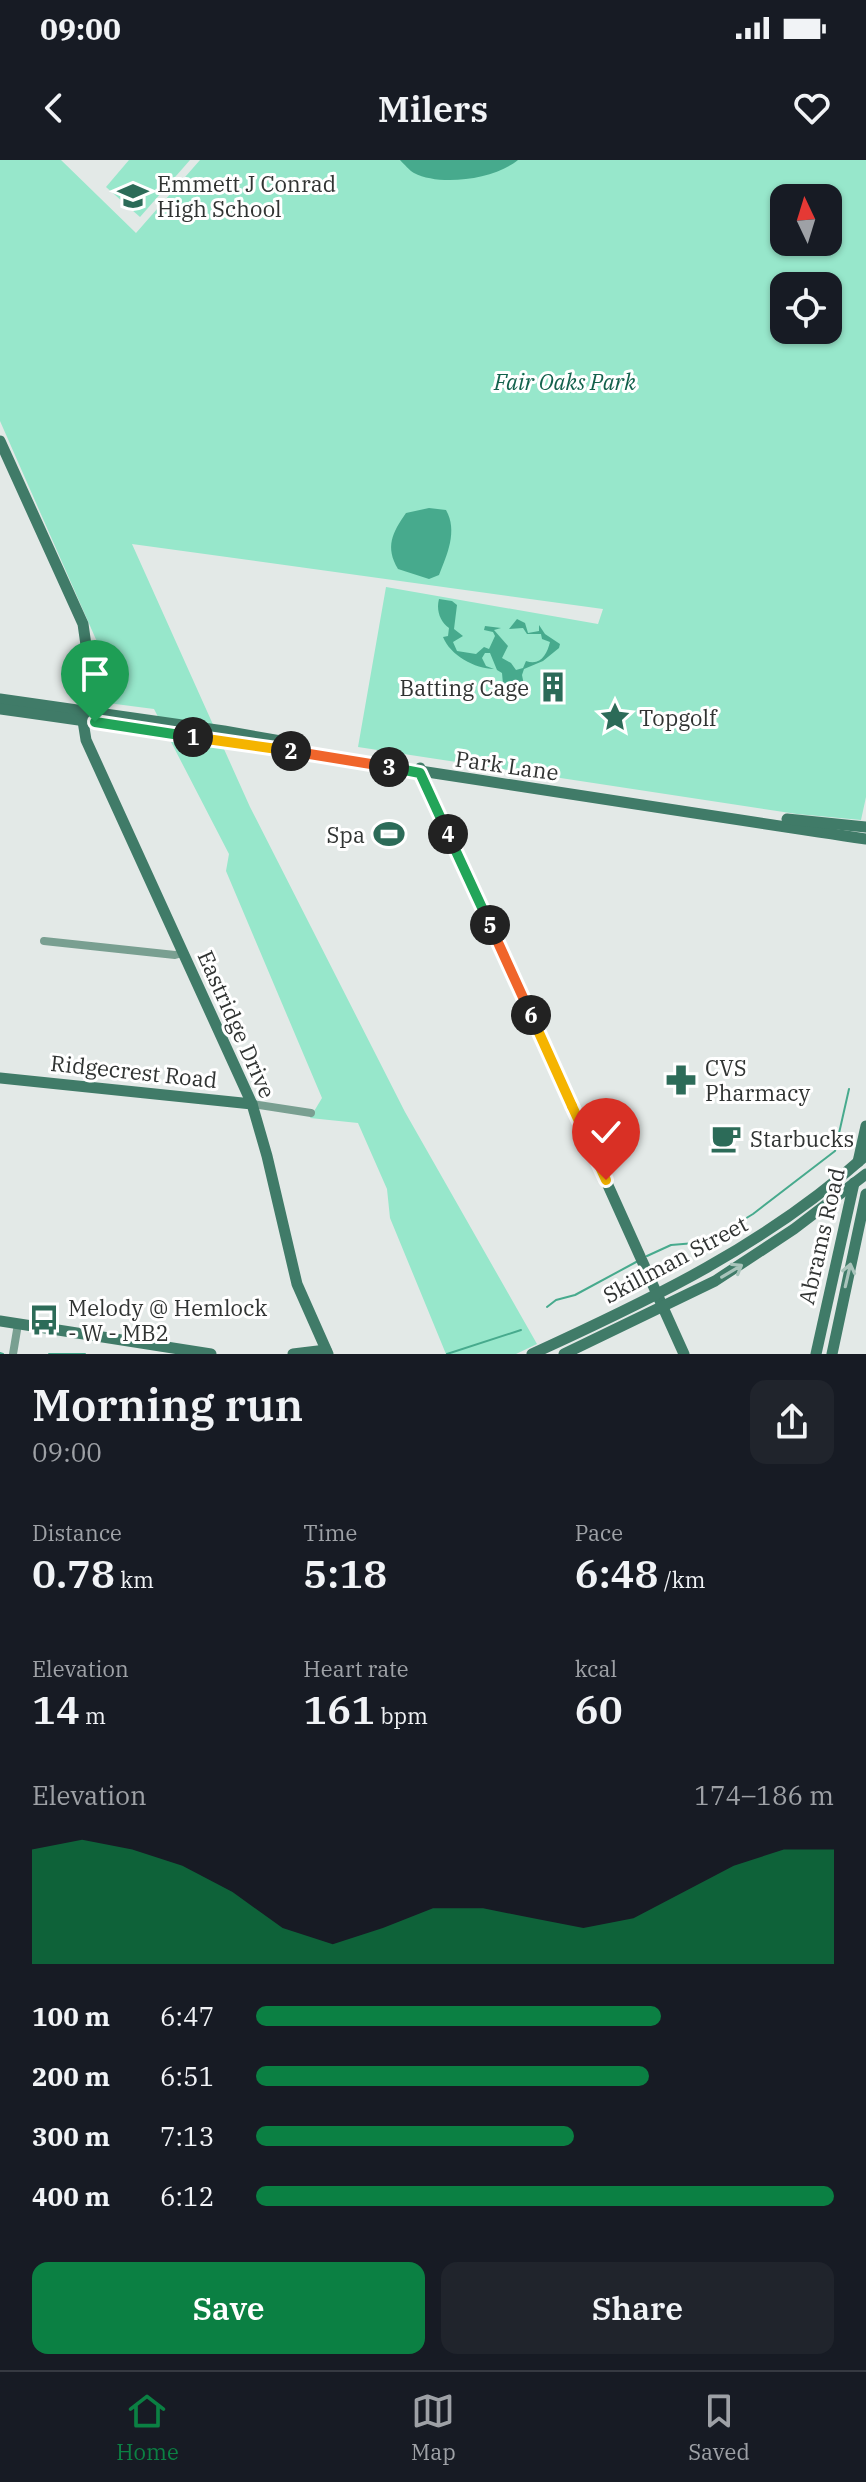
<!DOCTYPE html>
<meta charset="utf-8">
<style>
body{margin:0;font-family:"IBM Plex Serif",serif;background:#20242c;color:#f1f3f6;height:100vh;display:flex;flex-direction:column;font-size:30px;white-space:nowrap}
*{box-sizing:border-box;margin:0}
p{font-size:26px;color:#9ea1a6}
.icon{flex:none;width:44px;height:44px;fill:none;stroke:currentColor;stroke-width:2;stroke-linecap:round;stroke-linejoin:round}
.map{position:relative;height:1194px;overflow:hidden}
.drawer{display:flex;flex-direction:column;background:#171b24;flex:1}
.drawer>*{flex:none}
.needle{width:52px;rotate:356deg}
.buttons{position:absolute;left:770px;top:24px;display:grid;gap:16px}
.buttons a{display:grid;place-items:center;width:72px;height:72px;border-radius:16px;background:#171b24;box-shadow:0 2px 6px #0004;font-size:40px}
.pin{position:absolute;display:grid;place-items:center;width:68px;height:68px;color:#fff;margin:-82px -34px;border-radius:50% 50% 50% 0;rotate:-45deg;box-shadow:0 0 8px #0007}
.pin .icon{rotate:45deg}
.km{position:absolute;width:40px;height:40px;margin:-20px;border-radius:50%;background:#222;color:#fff;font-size:22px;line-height:40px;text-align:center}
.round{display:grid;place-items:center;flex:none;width:84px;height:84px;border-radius:16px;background:#20242c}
.head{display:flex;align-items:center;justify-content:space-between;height:136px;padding:0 32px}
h1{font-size:44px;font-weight:600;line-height:60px}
.figures{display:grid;grid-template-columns:repeat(3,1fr);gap:12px;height:136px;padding:8px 32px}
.figures div{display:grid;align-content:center}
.figures b{font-size:40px;font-weight:600}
.figures small{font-size:22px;font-weight:400}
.figures p{font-size:22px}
.chart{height:224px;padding:16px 32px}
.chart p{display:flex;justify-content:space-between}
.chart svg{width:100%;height:144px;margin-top:8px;fill:#0b8043;opacity:.7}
.cta{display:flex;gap:16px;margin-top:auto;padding:16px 32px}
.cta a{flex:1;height:92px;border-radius:16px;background:#0b8043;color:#fff;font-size:32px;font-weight:600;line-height:92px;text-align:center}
.cta a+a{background:#20242c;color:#f1f3f6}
ul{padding:0 32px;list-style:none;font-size:26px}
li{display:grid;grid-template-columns:128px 96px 1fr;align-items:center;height:60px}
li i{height:20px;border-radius:10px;background:#0b8043}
.status{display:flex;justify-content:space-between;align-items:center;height:56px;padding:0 40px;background:#171b24;direction:ltr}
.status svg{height:22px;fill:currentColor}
header{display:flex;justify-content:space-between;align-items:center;height:104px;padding:0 32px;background:#171b24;font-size:36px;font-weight:600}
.tab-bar{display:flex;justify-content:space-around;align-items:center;height:112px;border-top:2px solid #363941;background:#171b24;font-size:22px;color:#9ea1a6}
.tab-bar a{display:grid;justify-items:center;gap:4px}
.tab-bar .on{color:#0b8043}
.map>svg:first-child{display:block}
.green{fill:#97e7cb;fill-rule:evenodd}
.water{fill:#47aa8d}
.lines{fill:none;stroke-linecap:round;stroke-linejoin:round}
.stream{stroke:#47aa8d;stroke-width:2}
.street{stroke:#799f91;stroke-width:8}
.secondary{stroke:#407b68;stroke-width:11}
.oneway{stroke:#a9c4bb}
.split-1-casing{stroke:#fff;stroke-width:16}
.split-2-casing{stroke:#fff;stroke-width:16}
.split-3-casing{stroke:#fff;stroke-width:16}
.split-4-casing{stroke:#fff;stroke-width:16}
.split-5-casing{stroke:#fff;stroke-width:16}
.split-6-casing{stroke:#fff;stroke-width:16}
.split-7-casing{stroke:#fff;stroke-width:16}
.split-8-casing{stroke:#fff;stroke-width:16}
.split-1{stroke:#22a559;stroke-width:10}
.split-2{stroke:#f5b400;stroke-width:10}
.split-3{stroke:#f0652b;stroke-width:10}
.split-4{stroke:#22a559;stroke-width:10}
.split-5{stroke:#22a559;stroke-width:10}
.split-6{stroke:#f0652b;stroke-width:10}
.split-7{stroke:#f5b400;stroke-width:10}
.split-8{stroke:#f5b400;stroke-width:10}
.labels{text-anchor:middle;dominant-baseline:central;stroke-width:6;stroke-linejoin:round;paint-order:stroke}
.poi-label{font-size:22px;fill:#303332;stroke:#fff;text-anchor:start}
.park-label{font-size:22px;font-style:italic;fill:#13614c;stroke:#fff}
.street-label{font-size:22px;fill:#303332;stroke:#fff}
</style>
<div class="status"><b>09:00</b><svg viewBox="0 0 49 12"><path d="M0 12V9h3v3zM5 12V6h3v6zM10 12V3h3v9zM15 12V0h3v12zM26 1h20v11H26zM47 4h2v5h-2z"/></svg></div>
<header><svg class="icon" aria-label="back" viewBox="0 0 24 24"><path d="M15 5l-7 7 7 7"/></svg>Milers<svg class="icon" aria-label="heart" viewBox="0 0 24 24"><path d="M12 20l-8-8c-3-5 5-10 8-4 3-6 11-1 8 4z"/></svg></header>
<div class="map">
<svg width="866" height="1194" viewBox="0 0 866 1194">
<rect width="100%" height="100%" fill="#e3e9e7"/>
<!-- green -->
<g class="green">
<path d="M0,0H61L136,73L200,0H866V637L861,660L797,654L358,587L386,427L598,464L603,449L132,384L250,647L405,952L537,1184L516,1194H446L390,1058L387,1029L358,963L310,958L322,938L226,711L229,694L154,549L100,542L98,484L0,261ZM784,38H828V82H784ZM784,126H828V170H784Z"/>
<path d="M129,0H190L140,57L106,27Z"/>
</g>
<!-- water -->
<g class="water">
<path d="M400,0H518C495,19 441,27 414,13C410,11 404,4 400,0Z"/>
<path d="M429,348L446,350C458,371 447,395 439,415L429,419L398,409C385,387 392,373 406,353Z"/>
<path d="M439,439L452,441L457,445L454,469L463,476L453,482L457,491L476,494L484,487L489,489L495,476L493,472L484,470L485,466L501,468L494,470L508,486L502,498L511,503L516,510L523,508L526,501C541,506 547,494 550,482L542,479L541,474H527L523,468L509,469L517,459L525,463L528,473L539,471V465L545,474L560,484L559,488L543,501L524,509L522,515L524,525L518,531L503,524L502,513L497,510L490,493H485L482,498L486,506L494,509C475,509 450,495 443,477L448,476L449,468C440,462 436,450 439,439Z"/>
</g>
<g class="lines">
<!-- stream -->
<g class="stream">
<path d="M647,1096L671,1085L707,1082L753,1054L835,991L849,929"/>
<path d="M547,1147L556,1140L575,1135L638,1101"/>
<path d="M0,1193L3,1194"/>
<path d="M49,1194H85"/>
<path d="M447,1194L521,1170"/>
</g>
<!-- street -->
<g class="street">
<path d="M44,781L175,795L182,793"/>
<path d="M252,944L311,953"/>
<path d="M13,1194L18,1164"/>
</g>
<!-- secondary -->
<g class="secondary">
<path d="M0,281L83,464L89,506L83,561L86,580L252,944L267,996L297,1124L328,1194"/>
<path d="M0,539L224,571L304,585"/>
<path d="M0,549C289,589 577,636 866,679"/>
<path d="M420,608L684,1194"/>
<path d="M787,659L866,667"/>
<path d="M0,918L252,944"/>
<path d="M858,1002L866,966"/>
<path d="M0,1161L211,1194"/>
<path d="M293,1194L326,1190"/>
<path d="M532,1194C652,1139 766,1085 866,995"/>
<path d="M564,1194L715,1121L794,1069L866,1014"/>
<path d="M816,1194L854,1023"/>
<path d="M832,1194L866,1034"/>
</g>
</g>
<!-- one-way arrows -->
<defs><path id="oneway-shaft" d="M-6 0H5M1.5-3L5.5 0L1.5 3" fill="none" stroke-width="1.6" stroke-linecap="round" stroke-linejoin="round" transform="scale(2)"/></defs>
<g class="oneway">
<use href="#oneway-shaft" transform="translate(732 1111) rotate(-31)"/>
<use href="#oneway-shaft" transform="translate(848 1115) rotate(-77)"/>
</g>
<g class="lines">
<!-- split-1 casing -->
<g class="split-1-casing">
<path id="split-1" d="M95,562L193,577"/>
</g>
<!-- split-2 casing -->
<g class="split-2-casing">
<path id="split-2" d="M193,577L291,591"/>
</g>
<!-- split-3 casing -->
<g class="split-3-casing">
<path id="split-3" d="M291,591L389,607"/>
</g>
<!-- split-4 casing -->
<g class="split-4-casing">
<path id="split-4" d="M389,607L420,613L448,674"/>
</g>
<!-- split-5 casing -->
<g class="split-5-casing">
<path id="split-5" d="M448,674L490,765"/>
</g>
<!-- split-6 casing -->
<g class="split-6-casing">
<path id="split-6" d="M490,765L531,855"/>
</g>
<!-- split-7 casing -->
<g class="split-7-casing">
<path id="split-7" d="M531,855L572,946"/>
</g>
<!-- split-8 casing -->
<g class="split-8-casing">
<path id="split-8" d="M572,946L606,1020"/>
</g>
<!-- split-1 -->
<use href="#split-1" class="split-1"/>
<!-- split-2 -->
<use href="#split-2" class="split-2"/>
<!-- split-3 -->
<use href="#split-3" class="split-3"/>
<!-- split-4 -->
<use href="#split-4" class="split-4"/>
<!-- split-5 -->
<use href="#split-5" class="split-5"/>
<!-- split-6 -->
<use href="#split-6" class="split-6"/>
<!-- split-7 -->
<use href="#split-7" class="split-7"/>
<!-- split-8 -->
<use href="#split-8" class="split-8"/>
</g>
<!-- icons -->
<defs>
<g id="school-bare" transform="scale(2.4)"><path d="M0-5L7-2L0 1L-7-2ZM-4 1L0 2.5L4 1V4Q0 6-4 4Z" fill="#2c6b58" stroke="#fff" stroke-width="2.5" paint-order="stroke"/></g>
<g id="building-bare" transform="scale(2.4)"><path d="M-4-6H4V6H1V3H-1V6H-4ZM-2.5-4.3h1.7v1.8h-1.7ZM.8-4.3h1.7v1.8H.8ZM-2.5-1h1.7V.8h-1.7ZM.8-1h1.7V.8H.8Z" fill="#2c6b58" stroke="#fff" stroke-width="2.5" paint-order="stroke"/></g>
<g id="sight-bare" transform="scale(2.4)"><path d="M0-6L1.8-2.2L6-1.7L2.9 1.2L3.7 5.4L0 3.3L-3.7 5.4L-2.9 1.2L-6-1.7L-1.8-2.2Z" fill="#2c6b58" stroke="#fff" stroke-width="2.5" paint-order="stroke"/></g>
<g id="stadium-bare" transform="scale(2.4)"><path d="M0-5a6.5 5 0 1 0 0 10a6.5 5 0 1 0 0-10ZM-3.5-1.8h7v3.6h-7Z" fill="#2c6b58" stroke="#fff" stroke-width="2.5" paint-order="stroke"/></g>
<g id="pharmacy-bare" transform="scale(2.4)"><path d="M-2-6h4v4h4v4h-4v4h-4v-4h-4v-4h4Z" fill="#2c6b58" stroke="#fff" stroke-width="2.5" paint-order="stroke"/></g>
<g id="cafe-bare" transform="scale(2.4)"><path d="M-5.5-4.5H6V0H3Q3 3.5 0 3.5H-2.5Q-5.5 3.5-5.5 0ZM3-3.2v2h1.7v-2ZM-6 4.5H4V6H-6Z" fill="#2c6b58" stroke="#fff" stroke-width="2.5" paint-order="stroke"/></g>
<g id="bus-bare" transform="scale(2.4)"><path d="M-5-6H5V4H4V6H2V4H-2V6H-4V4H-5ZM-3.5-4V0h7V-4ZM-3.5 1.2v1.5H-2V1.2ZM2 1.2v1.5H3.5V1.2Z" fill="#2c6b58" stroke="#fff" stroke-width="2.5" paint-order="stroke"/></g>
</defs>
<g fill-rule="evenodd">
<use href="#school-bare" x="133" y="36"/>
<use href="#building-bare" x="553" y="527"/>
<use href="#sight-bare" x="615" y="557"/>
<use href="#stadium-bare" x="389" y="674"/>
<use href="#pharmacy-bare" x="681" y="920"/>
<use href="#cafe-bare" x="726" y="978"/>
<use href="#bus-bare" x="44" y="1160"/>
</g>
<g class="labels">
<!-- poi labels -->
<g class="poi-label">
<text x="157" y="23">Emmett J Conrad<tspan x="157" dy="25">High School</tspan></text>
<text x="529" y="527" text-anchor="end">Batting Cage</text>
<text x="639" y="557">Topgolf</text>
<text x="365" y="674" text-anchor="end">Spa</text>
<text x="705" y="907">CVS<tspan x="705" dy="25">Pharmacy</tspan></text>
<text x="750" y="978">Starbucks</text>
<text x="68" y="1147">Melody @ Hemlock<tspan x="68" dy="25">- W - MB2</tspan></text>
</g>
<!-- park labels -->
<g class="park-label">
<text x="565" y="221">Fair Oaks Park</text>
</g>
<!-- street labels -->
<g class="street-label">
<text transform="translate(507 605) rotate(8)">Park Lane</text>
<text transform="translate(237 864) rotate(66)">Eastridge Drive</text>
<text transform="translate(134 911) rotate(6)">Ridgecrest Road</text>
<text transform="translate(821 1076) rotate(-77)">Abrams Road</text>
<text transform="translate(675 1099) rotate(-28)">Skillman Street</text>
</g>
</g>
</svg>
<div class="buttons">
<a><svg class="needle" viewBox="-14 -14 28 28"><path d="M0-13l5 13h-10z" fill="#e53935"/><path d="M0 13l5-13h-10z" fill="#9ea1a6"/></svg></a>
<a><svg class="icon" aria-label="locate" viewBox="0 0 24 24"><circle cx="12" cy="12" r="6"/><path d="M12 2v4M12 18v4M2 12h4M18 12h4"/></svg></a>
</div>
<div class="pin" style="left:95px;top:562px;background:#1e9e55"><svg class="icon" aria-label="arrive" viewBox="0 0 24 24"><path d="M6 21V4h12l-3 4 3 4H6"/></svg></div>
<div class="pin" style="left:606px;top:1020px;background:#d93025"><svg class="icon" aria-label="check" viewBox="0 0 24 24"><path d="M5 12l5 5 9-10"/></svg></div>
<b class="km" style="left:193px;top:577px">1</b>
<b class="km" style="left:291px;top:591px">2</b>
<b class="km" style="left:389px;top:607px">3</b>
<b class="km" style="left:448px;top:674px">4</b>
<b class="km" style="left:490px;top:765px">5</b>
<b class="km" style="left:531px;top:855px">6</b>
</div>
<section class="drawer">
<div class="head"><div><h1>Morning run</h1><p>09:00</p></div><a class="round"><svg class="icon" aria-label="share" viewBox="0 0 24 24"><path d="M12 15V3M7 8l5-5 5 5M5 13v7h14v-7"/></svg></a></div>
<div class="figures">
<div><p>Distance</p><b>0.78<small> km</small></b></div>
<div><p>Time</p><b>5:18</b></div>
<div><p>Pace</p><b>6:48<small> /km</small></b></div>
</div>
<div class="figures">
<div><p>Elevation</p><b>14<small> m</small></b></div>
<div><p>Heart rate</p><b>161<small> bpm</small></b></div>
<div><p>kcal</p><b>60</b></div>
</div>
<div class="chart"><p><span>Elevation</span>174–186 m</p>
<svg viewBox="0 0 160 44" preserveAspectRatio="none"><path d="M0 44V9L10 6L20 9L30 14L40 22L50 33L60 38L70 33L80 27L90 27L100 30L110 33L120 30L130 22L140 14L150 9L160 9V44z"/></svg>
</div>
<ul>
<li><b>100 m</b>6:47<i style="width:70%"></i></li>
<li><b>200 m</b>6:51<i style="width:68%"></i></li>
<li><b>300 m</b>7:13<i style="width:55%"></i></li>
<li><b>400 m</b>6:12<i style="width:100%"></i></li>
</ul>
<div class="cta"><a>Save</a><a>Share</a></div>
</section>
<nav class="tab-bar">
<a class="on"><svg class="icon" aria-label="home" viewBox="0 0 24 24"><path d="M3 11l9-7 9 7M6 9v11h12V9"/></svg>Home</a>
<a><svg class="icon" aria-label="map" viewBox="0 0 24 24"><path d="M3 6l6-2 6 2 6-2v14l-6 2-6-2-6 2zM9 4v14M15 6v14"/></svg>Map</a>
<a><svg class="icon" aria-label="saved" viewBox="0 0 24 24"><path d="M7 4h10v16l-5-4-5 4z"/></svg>Saved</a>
</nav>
